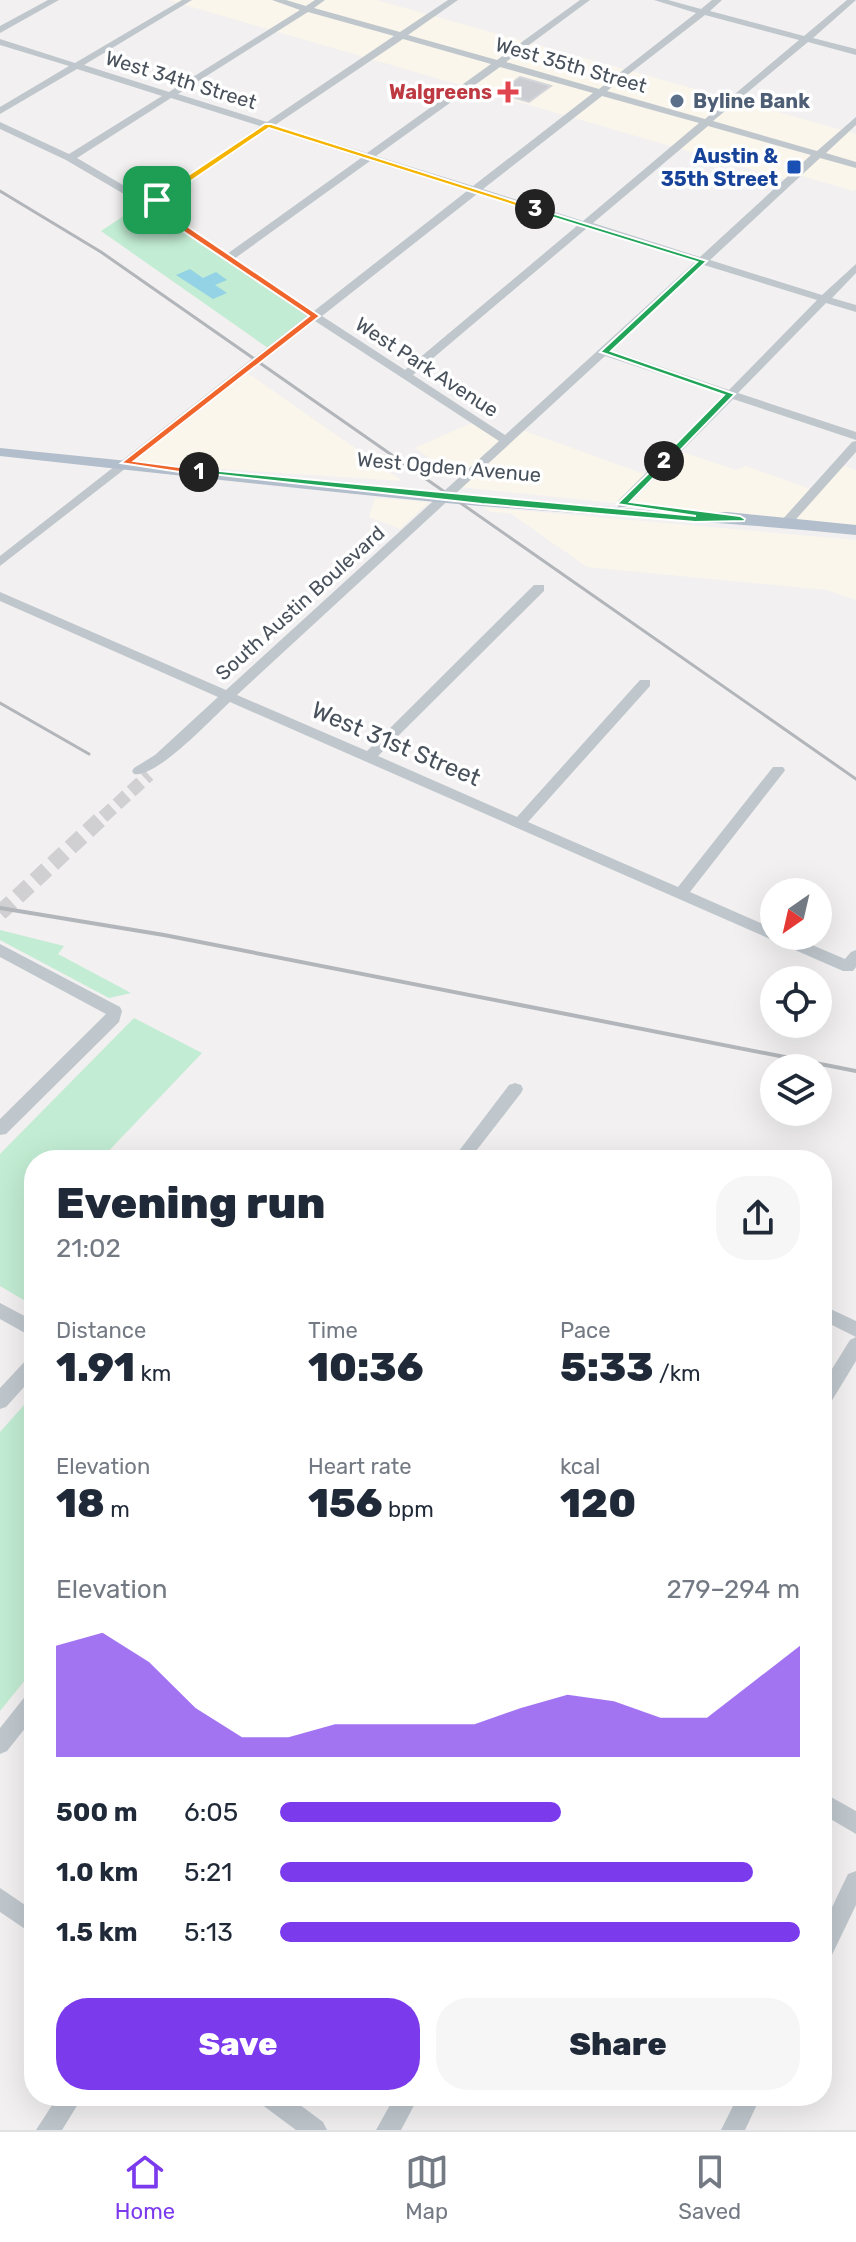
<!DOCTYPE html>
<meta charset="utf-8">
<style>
body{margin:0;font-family:Rubik,sans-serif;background:#f6f6f7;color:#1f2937;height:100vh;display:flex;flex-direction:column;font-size:30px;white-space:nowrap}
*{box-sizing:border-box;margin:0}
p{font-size:26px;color:#747a83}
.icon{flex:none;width:44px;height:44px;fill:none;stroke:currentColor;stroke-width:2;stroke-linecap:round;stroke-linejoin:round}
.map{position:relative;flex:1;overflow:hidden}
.panel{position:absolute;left:24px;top:1150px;width:808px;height:956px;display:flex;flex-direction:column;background:#fff;border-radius:32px;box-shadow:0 8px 32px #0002}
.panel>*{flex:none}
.needle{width:52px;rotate:214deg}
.tools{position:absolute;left:760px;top:878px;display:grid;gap:16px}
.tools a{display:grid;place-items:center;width:72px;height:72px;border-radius:50%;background:#fff;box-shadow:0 8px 32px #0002;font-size:40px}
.pin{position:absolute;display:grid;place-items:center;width:68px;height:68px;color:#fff;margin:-34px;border-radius:16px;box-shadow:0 4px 12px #0006}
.km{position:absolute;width:40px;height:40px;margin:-20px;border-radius:50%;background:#222;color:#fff;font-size:22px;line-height:40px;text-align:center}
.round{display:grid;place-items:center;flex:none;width:84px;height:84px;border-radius:32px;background:#f6f6f7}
.summary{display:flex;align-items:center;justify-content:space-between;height:136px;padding:0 32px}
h1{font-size:44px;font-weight:800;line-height:60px}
.metrics{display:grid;grid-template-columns:repeat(3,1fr);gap:12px;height:136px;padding:8px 32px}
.metrics div{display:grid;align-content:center}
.metrics b{font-size:40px;font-weight:800}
.metrics small{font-size:22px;font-weight:400}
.metrics p{font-size:22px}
.chart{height:224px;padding:16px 32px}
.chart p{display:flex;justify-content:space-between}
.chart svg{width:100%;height:144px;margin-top:8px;fill:#7c3aed;opacity:.7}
.action{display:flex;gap:16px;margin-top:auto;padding:16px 32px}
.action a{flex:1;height:92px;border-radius:32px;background:#7c3aed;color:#fff;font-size:32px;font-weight:800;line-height:92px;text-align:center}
.action a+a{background:#f6f6f7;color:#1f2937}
ul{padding:0 32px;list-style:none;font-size:26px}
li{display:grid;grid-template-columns:128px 96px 1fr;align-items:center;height:60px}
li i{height:20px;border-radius:10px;background:#7c3aed}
.dock{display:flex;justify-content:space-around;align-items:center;height:112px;border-top:2px solid #e0e1e3;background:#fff;font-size:22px;color:#747a83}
.dock a{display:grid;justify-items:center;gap:4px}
.dock .on{color:#7c3aed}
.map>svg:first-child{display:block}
.commercial{fill:#fbf6eb}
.green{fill:#c2ecd3}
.water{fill:#93d3e5}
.building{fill:#caccd2;stroke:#d4d6da;stroke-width:2}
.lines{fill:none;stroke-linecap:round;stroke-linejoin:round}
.minor-tunnel-far1{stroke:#d0d0d2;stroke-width:13;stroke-dasharray:13 6;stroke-linecap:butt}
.minor-tunnel{stroke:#d0d0d2;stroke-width:16;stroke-dasharray:16 8;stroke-linecap:butt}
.minor{fill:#bfc7cd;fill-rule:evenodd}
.major{fill:#b2becc;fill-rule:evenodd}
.rail-far1{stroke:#b2b5b9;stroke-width:3}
.rail{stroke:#b2b5b9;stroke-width:4}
.split-1{fill:#f0652b;stroke:#fff;stroke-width:2}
.split-2{fill:#22a559;stroke:#fff;stroke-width:2}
.split-3{fill:#22a559;stroke:#fff;stroke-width:2}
.split-4{fill:#f5b400;stroke:#fff;stroke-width:2}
.health-dot{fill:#e0444e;stroke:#fff;stroke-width:3}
.service-dot{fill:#5c6f8a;stroke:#fff;stroke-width:3}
.transit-dot{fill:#1a4fb4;stroke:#fff;stroke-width:3}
.labels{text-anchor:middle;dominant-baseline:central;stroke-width:7;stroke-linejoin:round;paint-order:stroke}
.far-street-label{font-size:20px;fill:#49525c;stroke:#fff}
.far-health-label{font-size:20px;font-weight:bold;fill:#be3a42;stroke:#fff;text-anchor:end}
.far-service-label{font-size:20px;font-weight:bold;fill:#4e5e75;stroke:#fff;text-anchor:start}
.far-transit-label{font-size:20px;font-weight:bold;fill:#164399;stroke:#fff;text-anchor:end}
.street-label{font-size:24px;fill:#49525c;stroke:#fff}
</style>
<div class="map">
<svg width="856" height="2130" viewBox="0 0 856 2130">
<rect width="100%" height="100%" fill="#f2f0f0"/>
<!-- commercial -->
<g class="commercial">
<path d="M168,0H376L856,134V189L853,191L799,175L787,180Z"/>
<path d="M246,372L402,481L129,463Z"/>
<path d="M474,422L504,441L461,480L415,448Z"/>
<path d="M522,430L647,475L673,449L736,470L746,466L813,490L837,464L856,470V528L460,487Z"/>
<path d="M375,498L429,502L400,529L369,517Z"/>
<path d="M483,507L856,540V600L827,590L587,567L510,513L491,512Z"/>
</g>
<!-- green -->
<g class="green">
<path d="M143,203L310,316L268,348L101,231Z"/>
<path d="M0,930L64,946L58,954L131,993L109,998L0,940Z"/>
<path d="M134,1018L202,1053L100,1160H34V1306L0,1286V1154Z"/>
<path d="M34,1394V1669L0,1711V1432Z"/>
</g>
<!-- water -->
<path class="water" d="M190,269L203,278L216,272L227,280L215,285L227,293L213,299L176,275Z"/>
<!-- building -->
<path class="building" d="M520,77L551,86L529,102L498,93Z"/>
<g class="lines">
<!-- minor-tunnel-far1 -->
<path class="minor-tunnel-far1" d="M103,817L149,775"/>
<!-- minor-tunnel -->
<path class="minor-tunnel" d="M0,913L105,815"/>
<!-- minor -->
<g class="minor">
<path d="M48,0H59L0,33V26Z"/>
<path d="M182,0H192L84,65L169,92L300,10L272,0H286L306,6L315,0H325L314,8L400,32L448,0H458L408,35L497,60L580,0H590L506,62L599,89L696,13L654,0H668L701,9L712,0H722L710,11L804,36L847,0H856L813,38L856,49V55L808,42L713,121L817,151L856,117V125L826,153L856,162V168L820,158L710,260L822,295L856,264V273L832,298L856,305V312L826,303L738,393L856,432V440L733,399L626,507H618V501L723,395L605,356L237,695L367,751L534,585H544V591L378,756L517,817L640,680H650V686L528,822L678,887L773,767H783L785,770L783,773L690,892L774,929V936H791L845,959L851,952L856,950V967L853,971H843L230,702C211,719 157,778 134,774L132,771L134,768L155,755L218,697L0,601V592L226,690L499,441L315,321L0,566V556L307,316L146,207L66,160L0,129V122L69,154L162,96L77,69L0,114V107L69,66L0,45V39L75,63ZM308,12L394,36L267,122L178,94ZM705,15L799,40L705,119L607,91ZM403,39L491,64L367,153L275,125ZM500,67L593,93L473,186L376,156ZM602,96L699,123L583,221L483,189ZM171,98L260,126L150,201L77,158ZM708,126L811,155L700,257L593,223ZM269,129L361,158L227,254L157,205ZM370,161L467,191L314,311L234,259ZM477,194L578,225L405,370L322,316ZM587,228L695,262L505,435L413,375ZM704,265L817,300L729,390L611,350Z"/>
<path d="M856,441V452L790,526H782V520L852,442Z"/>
<path d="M0,944L120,1007L122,1011L119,1022L6,1134L0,1135V1119L106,1014L0,957Z"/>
<path d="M515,1083L521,1085L523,1089L521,1093L469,1160H452L509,1085Z"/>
<path d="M0,1303L34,1321V1338L0,1319Z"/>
<path d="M822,1305L856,1321V1337L822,1320Z"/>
<path d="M856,1337V1361L828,1407L822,1409V1385L850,1340Z"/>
<path d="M34,1355V1376L6,1407L0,1409V1388L28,1358Z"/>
<path d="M34,1691V1717L7,1751L0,1754V1728L27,1694Z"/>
<path d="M822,1792L856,1811V1834L822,1814Z"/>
<path d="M856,1871V1905L830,1959L822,1962V1928L848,1874Z"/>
<path d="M0,1888L34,1911V1935L0,1912Z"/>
<path d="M58,2096H83L62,2130H36Z"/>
<path d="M258,2096H288L323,2122L327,2130H296L261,2104Z"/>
<path d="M395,2096H419L401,2130H376Z"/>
<path d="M738,2096H761L745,2130H721Z"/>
</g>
<!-- major -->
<path class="major" d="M0,448L444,493L695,514L727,512L856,525V535C720,521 583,515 446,503C297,489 149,472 0,456Z"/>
<!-- rail-far1 -->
<g class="rail-far1">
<path d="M0,191L101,252L856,779"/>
<path d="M0,703L89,754"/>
</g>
<!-- rail -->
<path class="rail" d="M0,908L164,935L856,1071"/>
</g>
<!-- split-1 -->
<path class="split-1" d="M154,198L161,200L156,205L320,316L134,461L202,470L199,475L121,463L309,316L147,207Z"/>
<!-- split-2 -->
<path class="split-2" d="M664,458L668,463L630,502L740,516L745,519L744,521L695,522L482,504L194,472L199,469L696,516L617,504Z"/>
<!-- split-3 -->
<path class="split-3" d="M532,207L707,261L611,351L735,394L668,463L659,461L724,395L600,352L697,262L532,211Z"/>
<!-- split-4 -->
<path class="split-4" d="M265,124H271L539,209L532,211L269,128L160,202H154V198Z"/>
<!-- markers -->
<path class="health-dot" d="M504 80h8v8h8v8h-8v8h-8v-8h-8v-8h8z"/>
<circle class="service-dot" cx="677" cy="101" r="8"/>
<rect class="transit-dot" x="786" y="159" width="16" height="16" rx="4"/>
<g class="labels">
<!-- far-street labels -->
<g class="far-street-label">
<text transform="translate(571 65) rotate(16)">West 35th Street</text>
<text transform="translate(181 80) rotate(17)">West 34th Street</text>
<text transform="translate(427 367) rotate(33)">West Park Avenue</text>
<text transform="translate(449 467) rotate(5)">West Ogden Avenue</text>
<text transform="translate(300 603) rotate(-42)">South Austin Boulevard</text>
</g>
<!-- far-health labels -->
<g class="far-health-label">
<text x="492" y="92">Walgreens</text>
</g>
<!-- far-service labels -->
<g class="far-service-label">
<text x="693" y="101">Byline Bank</text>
</g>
<!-- far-transit labels -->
<g class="far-transit-label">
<text x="778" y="156">Austin &amp;<tspan x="778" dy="23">35th Street</tspan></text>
</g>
<!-- street labels -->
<g class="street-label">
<text transform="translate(396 744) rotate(23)">West 31st Street</text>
</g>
</g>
</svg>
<div class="tools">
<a><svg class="needle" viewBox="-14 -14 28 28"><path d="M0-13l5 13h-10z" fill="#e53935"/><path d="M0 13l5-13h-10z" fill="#747a83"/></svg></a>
<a><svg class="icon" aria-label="locate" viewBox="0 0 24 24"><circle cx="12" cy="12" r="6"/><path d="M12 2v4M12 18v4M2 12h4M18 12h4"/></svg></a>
<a><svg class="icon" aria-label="layers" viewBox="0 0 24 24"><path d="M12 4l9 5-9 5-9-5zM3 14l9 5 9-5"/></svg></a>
</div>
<div class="pin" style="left:157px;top:200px;background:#1e9e55"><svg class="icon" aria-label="arrive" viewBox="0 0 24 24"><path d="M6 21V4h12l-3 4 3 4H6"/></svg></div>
<b class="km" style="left:199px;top:472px">1</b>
<b class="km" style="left:664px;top:461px">2</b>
<b class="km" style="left:535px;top:209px">3</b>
<section class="panel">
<div class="summary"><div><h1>Evening run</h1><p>21:02</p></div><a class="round"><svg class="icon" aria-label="share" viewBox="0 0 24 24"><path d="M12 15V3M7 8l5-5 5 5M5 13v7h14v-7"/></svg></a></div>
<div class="metrics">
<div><p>Distance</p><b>1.91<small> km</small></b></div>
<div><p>Time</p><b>10:36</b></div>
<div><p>Pace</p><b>5:33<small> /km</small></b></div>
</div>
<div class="metrics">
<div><p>Elevation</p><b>18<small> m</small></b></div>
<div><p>Heart rate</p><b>156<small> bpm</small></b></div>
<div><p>kcal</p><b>120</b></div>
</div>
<div class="chart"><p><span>Elevation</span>279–294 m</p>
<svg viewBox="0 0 160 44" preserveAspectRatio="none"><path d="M0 44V10L10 6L20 15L30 29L40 38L50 38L60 34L70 34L80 34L90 34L100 29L110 25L120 27L130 32L140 32L150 21L160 10V44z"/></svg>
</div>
<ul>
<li><b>500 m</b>6:05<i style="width:54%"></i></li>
<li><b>1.0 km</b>5:21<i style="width:91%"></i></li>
<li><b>1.5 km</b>5:13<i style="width:100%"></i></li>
</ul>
<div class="action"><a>Save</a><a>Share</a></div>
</section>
</div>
<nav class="dock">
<a class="on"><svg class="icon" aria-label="home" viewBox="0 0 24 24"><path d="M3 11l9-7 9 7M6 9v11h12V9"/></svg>Home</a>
<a><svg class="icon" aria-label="map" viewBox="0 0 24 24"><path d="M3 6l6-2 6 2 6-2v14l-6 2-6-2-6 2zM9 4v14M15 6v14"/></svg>Map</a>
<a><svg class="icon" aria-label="saved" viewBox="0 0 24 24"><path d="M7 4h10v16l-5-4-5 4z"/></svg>Saved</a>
</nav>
